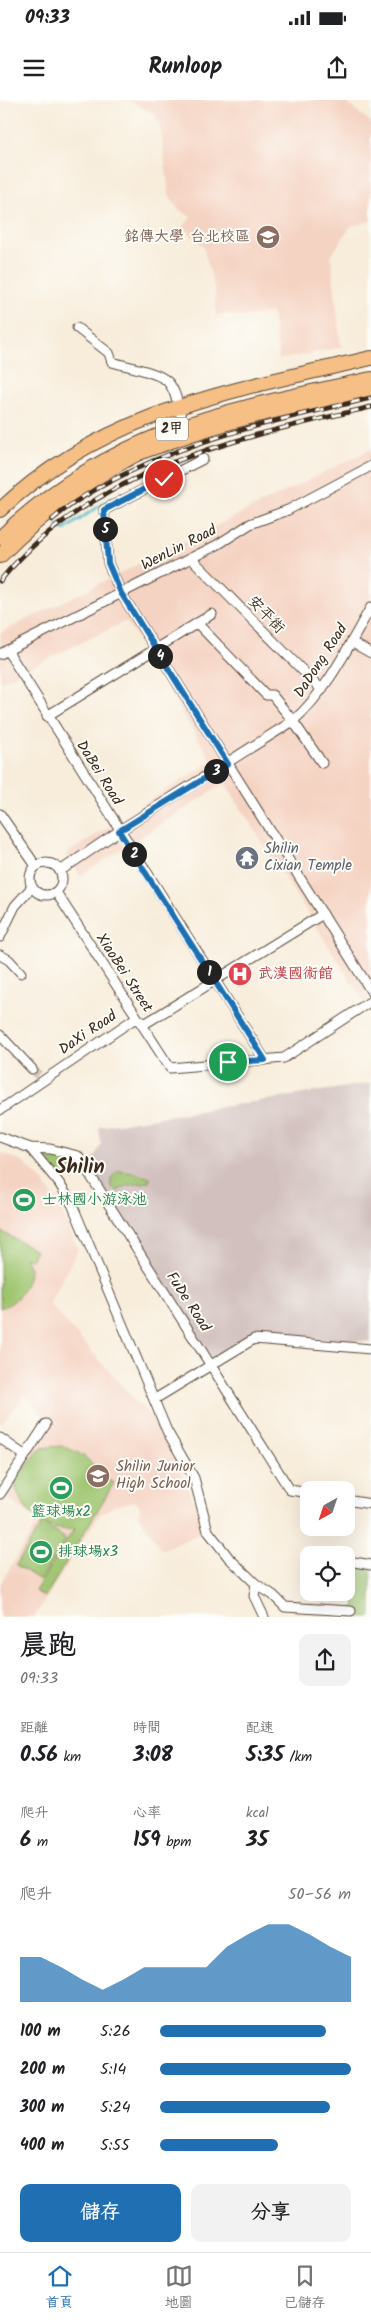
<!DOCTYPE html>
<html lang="zh-TW">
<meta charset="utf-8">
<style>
body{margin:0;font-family:Kalam,"LXGW WenKai TC",sans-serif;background:#f2f2f2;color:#202124;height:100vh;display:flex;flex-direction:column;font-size:19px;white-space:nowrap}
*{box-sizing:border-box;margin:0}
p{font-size:16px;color:#757577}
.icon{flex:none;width:28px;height:28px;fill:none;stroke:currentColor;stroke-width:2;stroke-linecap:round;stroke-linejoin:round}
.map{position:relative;height:1517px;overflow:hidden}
.details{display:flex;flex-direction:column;background:#fff;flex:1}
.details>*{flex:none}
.needle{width:32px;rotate:220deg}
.controls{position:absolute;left:300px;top:1381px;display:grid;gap:10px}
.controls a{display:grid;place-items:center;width:55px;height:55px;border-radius:10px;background:#fff;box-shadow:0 5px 20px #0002;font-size:25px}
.pin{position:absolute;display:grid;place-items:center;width:42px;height:42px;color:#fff;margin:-21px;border:2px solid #fff;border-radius:50%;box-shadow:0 1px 5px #0007}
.km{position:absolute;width:25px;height:25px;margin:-12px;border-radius:50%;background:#222;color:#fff;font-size:14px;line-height:25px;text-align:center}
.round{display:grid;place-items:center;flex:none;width:52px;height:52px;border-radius:10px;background:#f2f2f2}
.overview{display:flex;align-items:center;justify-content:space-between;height:85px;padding:0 20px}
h1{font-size:28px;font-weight:700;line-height:38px}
.stats{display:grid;grid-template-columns:repeat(3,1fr);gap:8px;height:85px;padding:5px 20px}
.stats div{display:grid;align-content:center}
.stats b{font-size:21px;font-weight:700}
.stats small{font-size:14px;font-weight:400}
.stats p{font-size:14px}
.chart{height:140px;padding:10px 20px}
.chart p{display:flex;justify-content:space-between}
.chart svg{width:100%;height:90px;margin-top:5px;fill:#1f6fb2;opacity:.7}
.cta{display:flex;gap:10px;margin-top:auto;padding:10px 20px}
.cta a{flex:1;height:58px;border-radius:10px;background:#1f6fb2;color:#fff;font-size:20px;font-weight:700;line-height:58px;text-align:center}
.cta a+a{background:#f2f2f2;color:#202124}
ul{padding:0 20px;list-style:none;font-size:16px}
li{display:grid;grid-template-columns:80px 60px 1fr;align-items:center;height:38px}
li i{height:12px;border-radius:6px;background:#1f6fb2}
.status{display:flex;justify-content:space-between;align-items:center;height:35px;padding:0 25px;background:#fff;direction:ltr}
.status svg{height:14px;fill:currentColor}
header{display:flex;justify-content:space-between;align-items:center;height:65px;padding:0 20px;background:#fff;font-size:22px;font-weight:700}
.tabs{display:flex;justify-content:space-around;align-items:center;height:70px;border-top:1px solid #e0e0e0;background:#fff;font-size:14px;color:#757577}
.tabs a{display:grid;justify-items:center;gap:2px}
.tabs .active{color:#1f6fb2}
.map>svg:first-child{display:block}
.built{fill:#f5d3c2}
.industrial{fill:#d1c0bd}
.green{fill:#9fc56f;stroke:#6d7846}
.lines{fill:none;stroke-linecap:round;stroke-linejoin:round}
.stream{stroke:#4fbbc9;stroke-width:3}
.minor-tunnel{stroke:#d2c6b5;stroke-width:9;stroke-dasharray:9 4.5;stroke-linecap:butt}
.minor-casing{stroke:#57473a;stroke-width:11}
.primary-casing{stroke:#57473a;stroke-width:16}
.minor{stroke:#fff;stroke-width:9}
.primary{stroke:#f5bf86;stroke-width:14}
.rail-casing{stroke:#3b2a1e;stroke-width:5}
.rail{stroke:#fdfcf7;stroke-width:3;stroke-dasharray:9;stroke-linecap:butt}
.route-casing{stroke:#fff;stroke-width:10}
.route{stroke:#1f6fb2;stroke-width:6}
.labels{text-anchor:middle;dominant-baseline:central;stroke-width:4;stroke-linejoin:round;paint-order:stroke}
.shield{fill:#fdfcf7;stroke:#75695f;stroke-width:1}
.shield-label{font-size:14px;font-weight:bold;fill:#3b2a1e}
.education-label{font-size:15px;fill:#785e54;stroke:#fdfcf7;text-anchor:end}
.street-label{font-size:15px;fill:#3b2a1e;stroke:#fdfcf7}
.worship-label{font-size:15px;fill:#5b616d;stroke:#fdfcf7;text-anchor:start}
.health-label{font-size:15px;fill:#be3a42;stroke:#fdfcf7;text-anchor:start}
.leisure-label{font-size:15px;fill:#27864d;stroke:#fdfcf7;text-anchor:start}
.district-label{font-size:20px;font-weight:bold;fill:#3b2a1e;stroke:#fdfcf7}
</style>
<div class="status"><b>09:33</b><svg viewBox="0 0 49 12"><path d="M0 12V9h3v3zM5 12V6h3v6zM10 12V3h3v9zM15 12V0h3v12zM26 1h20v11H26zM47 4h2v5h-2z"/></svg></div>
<header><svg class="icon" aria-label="menu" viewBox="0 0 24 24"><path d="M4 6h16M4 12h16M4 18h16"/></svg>Runloop<svg class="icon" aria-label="share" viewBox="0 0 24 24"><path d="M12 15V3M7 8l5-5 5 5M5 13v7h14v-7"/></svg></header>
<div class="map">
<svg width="371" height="1517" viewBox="0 0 371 1517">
<rect width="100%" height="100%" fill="#fdfcf7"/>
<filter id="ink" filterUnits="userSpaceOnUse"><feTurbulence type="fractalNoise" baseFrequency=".02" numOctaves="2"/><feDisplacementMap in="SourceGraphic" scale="10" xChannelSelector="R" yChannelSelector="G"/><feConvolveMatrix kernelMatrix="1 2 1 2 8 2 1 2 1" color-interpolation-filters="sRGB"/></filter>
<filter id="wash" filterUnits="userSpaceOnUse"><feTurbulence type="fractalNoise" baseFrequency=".0096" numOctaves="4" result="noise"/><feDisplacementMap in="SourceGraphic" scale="20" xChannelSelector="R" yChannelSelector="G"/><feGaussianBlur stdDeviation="1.12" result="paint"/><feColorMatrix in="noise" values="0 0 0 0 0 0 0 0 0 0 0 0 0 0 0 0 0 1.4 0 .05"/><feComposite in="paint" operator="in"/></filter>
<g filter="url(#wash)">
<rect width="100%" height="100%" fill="#f8eddb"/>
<!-- built -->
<g class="built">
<path d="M128,0H346L349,5L371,22V121L351,126L331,156L341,247L279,260L272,212L241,217L226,213L216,216L215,191L203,146L183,127L191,117L178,109L169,95L161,31L155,14Z"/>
<path d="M371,349V913L225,683L80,776L66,754L212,661L126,521L0,582V533Z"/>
<path d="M0,1052L23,1062L42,1081L58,1103L78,1149L49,1204L164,1332L205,1426L203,1432L164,1450L160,1448L138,1415L140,1409L139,1404L134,1401L114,1406L99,1415L34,1517H0V1484L39,1421L1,1394L50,1324L25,1295L0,1325Z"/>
</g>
<!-- industrial -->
<path class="industrial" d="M371,983V1242L252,1235L211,1257L89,1067L101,1045L99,1027Z"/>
<!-- green -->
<g class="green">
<path d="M39,1051L69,1055L78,1064L62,1080Z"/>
<path d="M118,1071L134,1073L150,1078L149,1082L129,1085L116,1091L111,1086V1078Z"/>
<path d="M0,1131L36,1150L31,1160L25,1157L30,1169C27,1186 19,1203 0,1208Z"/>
<path d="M61,1346C79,1351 98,1363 103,1383L106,1378L114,1383L45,1497L35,1491L74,1429C45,1434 16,1408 15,1379L41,1348Z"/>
<path d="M42,1423L66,1439L40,1480L16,1465Z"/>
<path d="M359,1467L371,1469V1517H353Z"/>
</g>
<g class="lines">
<!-- stream -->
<path class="stream" d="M58,426L64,430L111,398L116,402"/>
</g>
</g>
<g filter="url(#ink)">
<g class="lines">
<!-- minor-tunnel -->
<path class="minor-tunnel" d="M32,969L40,976"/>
<!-- minor casing -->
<g class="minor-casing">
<g id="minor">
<path d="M77,228L109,253L112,262C125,266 159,272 168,282C176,291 178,305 181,316"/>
<path d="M203,359L104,410L108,463L121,493L156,549L371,891"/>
<path d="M191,458L322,590"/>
<path d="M197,523L266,595H272L293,621L322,663"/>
<path d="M351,542L371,553"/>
<path d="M7,550L265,960"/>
<path d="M0,554L217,445L250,424L288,410L371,366"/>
<path d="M47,616L212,514"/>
<path d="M0,714L36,766"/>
<circle cx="46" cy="779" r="16"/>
<path d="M60,771L119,731L293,621C328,590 348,547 371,507"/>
<path d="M56,792L170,968L284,958L371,901"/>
<path d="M0,837L15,806L32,787"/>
<path d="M0,855L9,860L21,873"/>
<path d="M0,935L32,969"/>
<path d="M0,1010L134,919L146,923L323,814"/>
<path d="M0,1037L30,1048L50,1049L78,1056L290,1390L309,1393"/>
<path d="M30,1048L59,1083L72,1104L167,1331L194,1378L208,1431L229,1458L256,1484L254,1496L264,1517"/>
<path d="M155,1299L254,1239L371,1249"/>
<path d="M0,1338L24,1355"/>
<path d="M0,1394L46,1324"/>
<path d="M346,1400L371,1404"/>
<path d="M349,1461L371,1465"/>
<path d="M256,1484L273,1495L285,1507L351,1511"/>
</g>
</g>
<!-- primary casing -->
<g class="primary-casing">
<g id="primary">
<path d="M0,410C105,310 236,290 371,258"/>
<path d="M0,438C110,331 227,310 371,279"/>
<path d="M0,456C39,416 84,382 133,356C144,350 157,347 169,342C234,317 303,305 371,290"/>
</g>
</g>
<!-- minor -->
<use href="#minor" class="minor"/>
<!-- primary -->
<use href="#primary" class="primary"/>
<!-- rail casing -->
<g class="rail-casing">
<g id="rail">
<path d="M52,420C74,400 102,385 129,372C207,334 287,318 371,298"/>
<path d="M0,481C91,369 238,338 371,307"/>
</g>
</g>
<!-- rail -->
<use href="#rail" class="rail"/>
</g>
</g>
<g class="lines" filter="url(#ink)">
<!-- route casing -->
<g class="route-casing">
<path id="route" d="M164,379L104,410L108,463L121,493L228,664L119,731L265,960L228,962"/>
</g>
<!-- route -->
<use href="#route" class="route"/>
</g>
<!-- icons -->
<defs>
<g id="university-disc" transform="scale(1.25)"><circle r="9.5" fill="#8d6e63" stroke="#fdfcf7"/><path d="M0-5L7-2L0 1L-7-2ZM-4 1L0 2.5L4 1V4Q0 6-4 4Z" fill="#fff"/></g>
<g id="temple-disc" transform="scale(1.25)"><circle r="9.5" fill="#6b7280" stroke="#fdfcf7"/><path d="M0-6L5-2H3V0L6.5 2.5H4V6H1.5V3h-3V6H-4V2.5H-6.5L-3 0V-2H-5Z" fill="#fff"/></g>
<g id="hospital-disc" transform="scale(1.25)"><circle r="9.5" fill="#e0444e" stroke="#fdfcf7"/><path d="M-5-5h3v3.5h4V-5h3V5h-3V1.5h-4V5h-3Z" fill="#fff"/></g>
<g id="stadium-disc" transform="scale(1.25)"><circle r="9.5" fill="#2e9e5b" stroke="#fdfcf7"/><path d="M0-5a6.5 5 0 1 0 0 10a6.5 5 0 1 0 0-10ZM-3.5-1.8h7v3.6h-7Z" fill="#fff"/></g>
<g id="school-disc" transform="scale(1.25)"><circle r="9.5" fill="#8d6e63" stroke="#fdfcf7"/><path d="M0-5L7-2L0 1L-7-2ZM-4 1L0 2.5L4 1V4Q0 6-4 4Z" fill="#fff"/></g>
</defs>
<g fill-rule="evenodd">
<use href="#university-disc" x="268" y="137"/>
<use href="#temple-disc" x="247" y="758"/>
<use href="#hospital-disc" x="240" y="874"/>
<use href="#stadium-disc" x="24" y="1100"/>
<use href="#school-disc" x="98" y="1376"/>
<use href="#stadium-disc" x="61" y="1388"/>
<use href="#stadium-disc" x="41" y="1452"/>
</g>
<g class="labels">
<!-- shield labels -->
<rect class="shield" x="156" y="317.5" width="32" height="23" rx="4"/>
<g class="shield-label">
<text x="172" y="329">2甲</text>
</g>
<!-- education labels -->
<g class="education-label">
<text x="250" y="137">銘傳大學 台北校區</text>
<text x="116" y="1367" text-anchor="start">Shilin Junior<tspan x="116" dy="17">High School</tspan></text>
</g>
<!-- street labels -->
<g class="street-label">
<text transform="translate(179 448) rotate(-27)">WenLin Road</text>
<text transform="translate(266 515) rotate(46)">安平街</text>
<text transform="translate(321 561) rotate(-57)">DaDong Road</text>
<text transform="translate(99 673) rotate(58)">DaBei Road</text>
<text transform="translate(124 873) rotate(57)">XiaoBei Street</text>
<text transform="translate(88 933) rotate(-34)">DaXi Road</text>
<text transform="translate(188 1202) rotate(57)">FuDe Road</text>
</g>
<!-- worship labels -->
<g class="worship-label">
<text x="264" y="749">Shilin<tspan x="264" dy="17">Cixian Temple</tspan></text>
</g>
<!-- health labels -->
<g class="health-label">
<text x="258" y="874">武漢國術館</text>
</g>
<!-- leisure labels -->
<g class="leisure-label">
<text x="42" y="1100">士林國小游泳池</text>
<text x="61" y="1412" text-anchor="middle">籃球場x2</text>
<text x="58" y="1452">排球場x3</text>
</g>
<!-- district labels -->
<g class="district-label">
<text x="80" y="1068">Shilin</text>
</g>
</g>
</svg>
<div class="controls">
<a><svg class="needle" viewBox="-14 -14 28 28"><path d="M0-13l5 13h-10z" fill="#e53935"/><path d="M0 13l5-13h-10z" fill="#757577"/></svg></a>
<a><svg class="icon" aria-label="locate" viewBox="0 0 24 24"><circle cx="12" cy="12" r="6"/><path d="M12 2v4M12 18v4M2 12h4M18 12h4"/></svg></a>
</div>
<div class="pin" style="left:228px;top:962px;background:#1e9e55"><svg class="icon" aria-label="arrive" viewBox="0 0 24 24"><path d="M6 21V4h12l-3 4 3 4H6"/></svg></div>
<div class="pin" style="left:164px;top:379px;background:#d93025"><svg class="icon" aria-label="check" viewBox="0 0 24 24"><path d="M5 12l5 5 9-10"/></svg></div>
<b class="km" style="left:209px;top:872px">1</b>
<b class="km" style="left:134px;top:754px">2</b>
<b class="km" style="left:216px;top:671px">3</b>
<b class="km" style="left:160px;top:556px">4</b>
<b class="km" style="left:105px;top:429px">5</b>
</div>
<section class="details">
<div class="overview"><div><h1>晨跑</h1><p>09:33</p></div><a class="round"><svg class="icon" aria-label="share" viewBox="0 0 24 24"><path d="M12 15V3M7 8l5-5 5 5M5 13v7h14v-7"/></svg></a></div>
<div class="stats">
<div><p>距離</p><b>0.56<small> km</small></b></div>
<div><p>時間</p><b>3:08</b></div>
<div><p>配速</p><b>5:35<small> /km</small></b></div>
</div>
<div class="stats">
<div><p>爬升</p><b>6<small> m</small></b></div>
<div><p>心率</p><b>159<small> bpm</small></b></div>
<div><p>kcal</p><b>35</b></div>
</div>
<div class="chart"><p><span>爬升</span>50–56 m</p>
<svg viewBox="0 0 160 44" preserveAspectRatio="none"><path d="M0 44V22L10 22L20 27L30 33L40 38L50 33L60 27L70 27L80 27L90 27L100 17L110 11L120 6L130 6L140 11L150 17L160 22V44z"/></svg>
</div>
<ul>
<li><b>100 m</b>5:26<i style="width:87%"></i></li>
<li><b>200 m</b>5:14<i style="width:100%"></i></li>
<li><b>300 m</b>5:24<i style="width:89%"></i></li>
<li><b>400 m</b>5:55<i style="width:62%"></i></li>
</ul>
<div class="cta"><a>儲存</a><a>分享</a></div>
</section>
<nav class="tabs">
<a class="active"><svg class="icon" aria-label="home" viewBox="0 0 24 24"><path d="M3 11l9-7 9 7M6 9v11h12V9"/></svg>首頁</a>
<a><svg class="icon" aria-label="map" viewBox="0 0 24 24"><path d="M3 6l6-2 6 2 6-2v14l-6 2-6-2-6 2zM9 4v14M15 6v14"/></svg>地圖</a>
<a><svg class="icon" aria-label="saved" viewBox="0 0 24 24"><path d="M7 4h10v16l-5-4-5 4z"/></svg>已儲存</a>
</nav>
